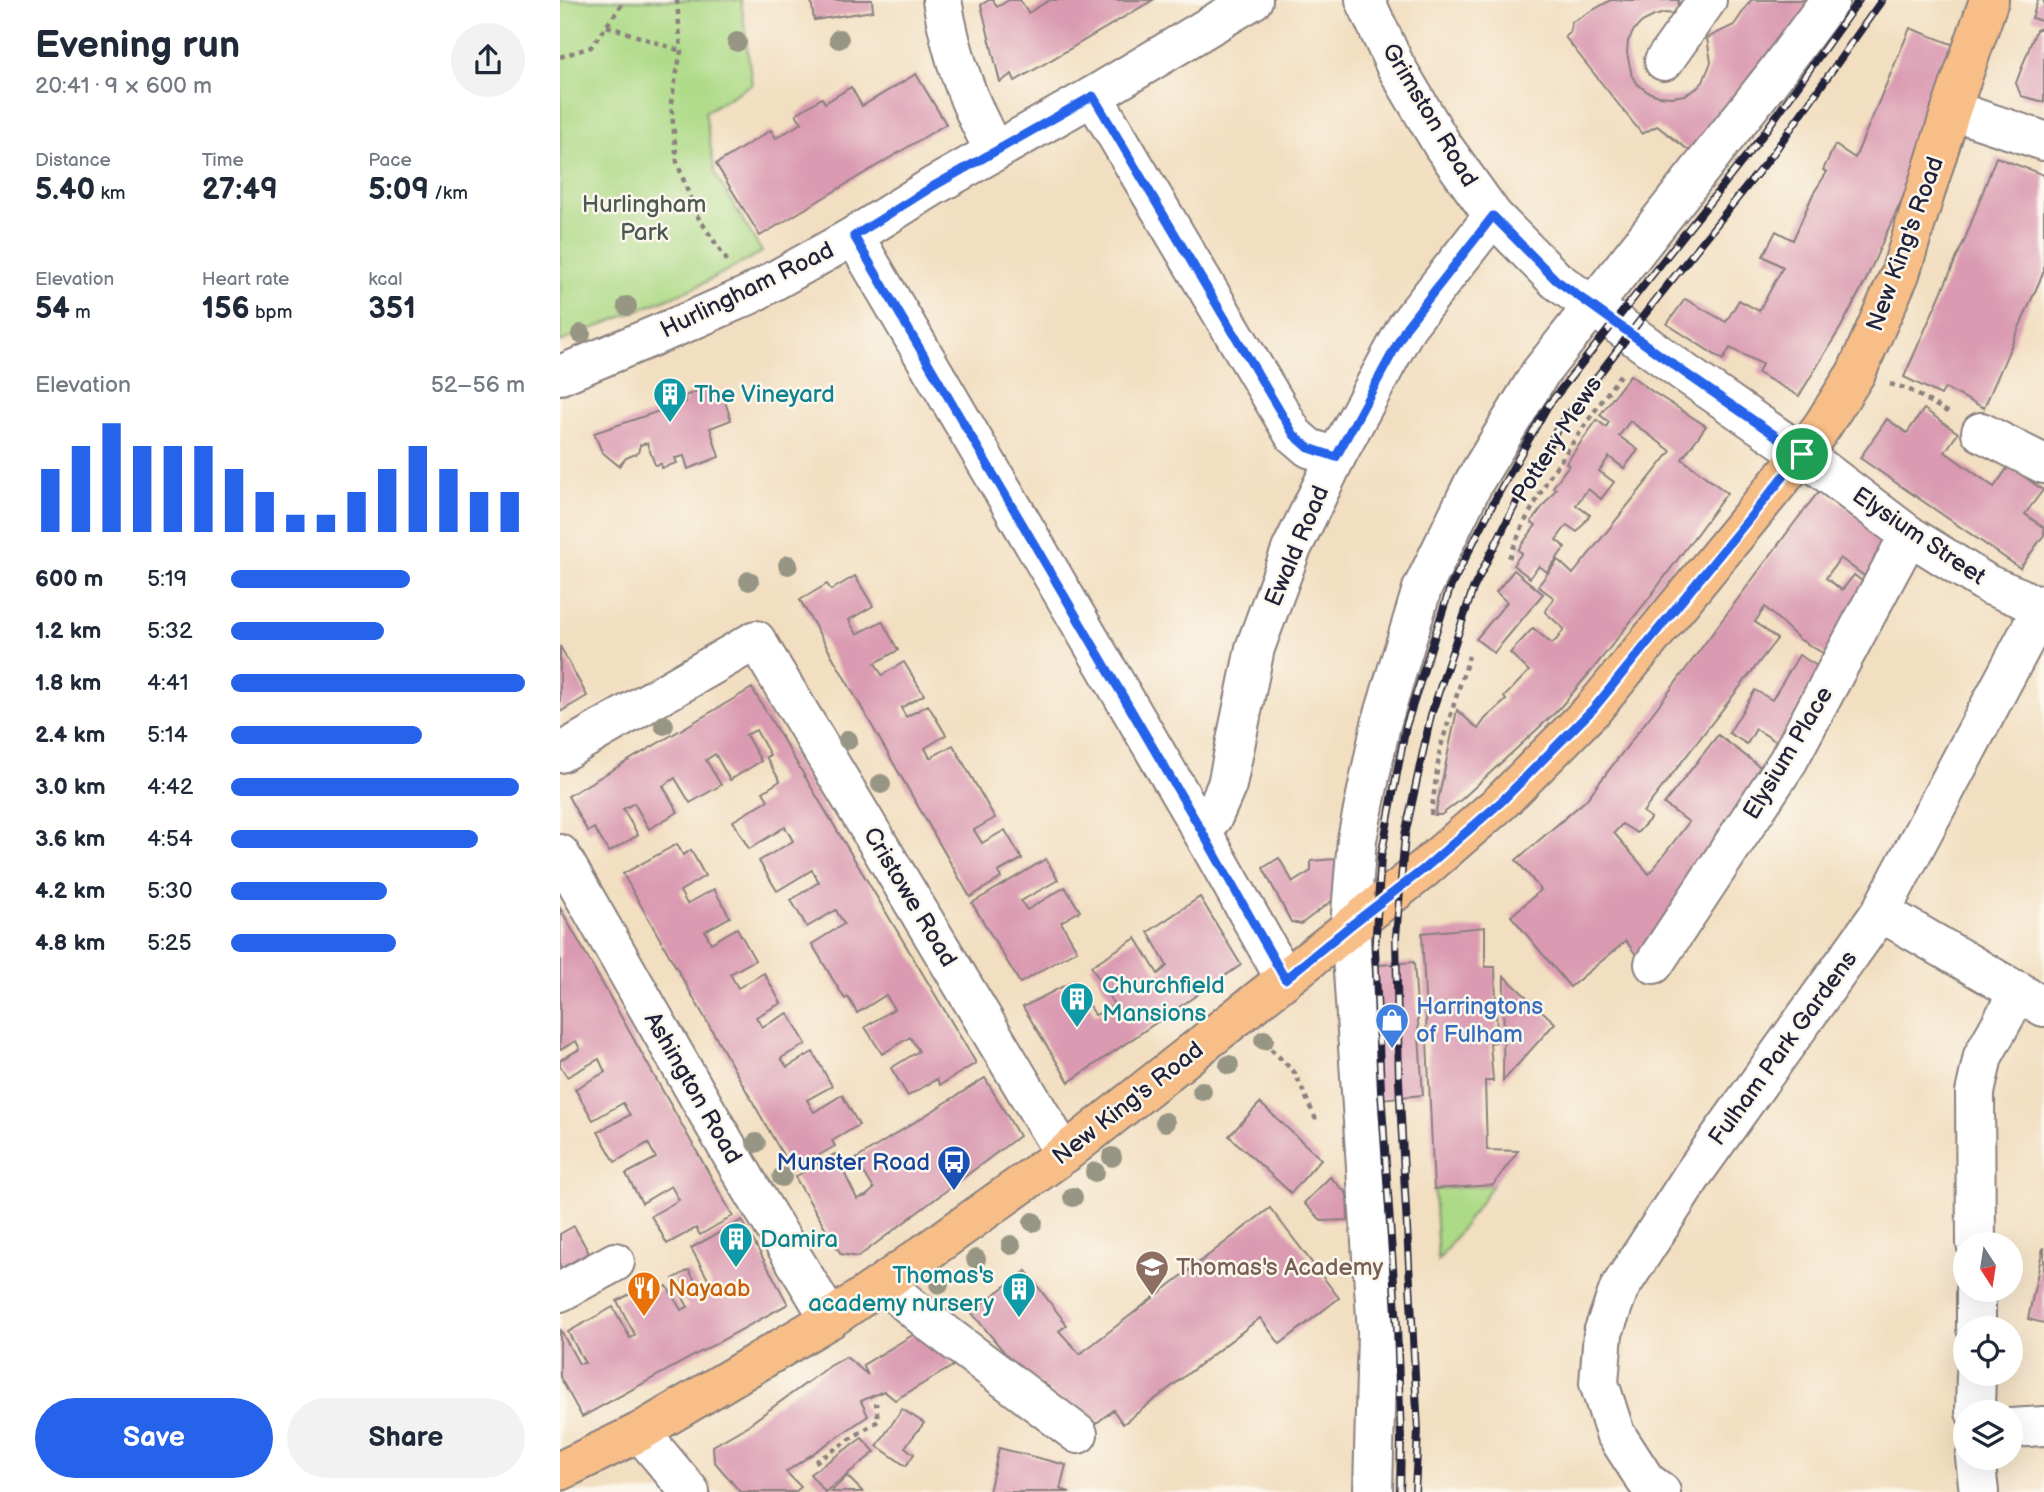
<!DOCTYPE html>
<meta charset="utf-8">
<style>
body{margin:0;font-family:"Balsamiq Sans",sans-serif;background:#f2f2f3;color:#1f2937;height:100vh;display:flex;flex-direction:column;font-size:26px;white-space:nowrap}
*{box-sizing:border-box;margin:0}
p{font-size:23px;color:#747a83}
.icon{flex:none;width:38px;height:38px;fill:none;stroke:currentColor;stroke-width:2;stroke-linecap:round;stroke-linejoin:round}
.map{position:relative;flex:1;overflow:hidden}
.drawer{display:flex;flex-direction:column;background:#fff;width:560px}
.drawer>*{flex:none}
.needle{width:46px;rotate:168deg}
.buttons{position:absolute;left:1393px;top:1232px;display:grid;gap:14px}
.buttons a{display:grid;place-items:center;width:70px;height:70px;border-radius:50%;background:#fff;box-shadow:0 7px 28px #0002;font-size:35px}
.pin{position:absolute;display:grid;place-items:center;width:60px;height:60px;color:#fff;margin:-30px;border:4px solid #fff;border-radius:50%;box-shadow:0 2px 7px #0007}
.round{display:grid;place-items:center;flex:none;width:74px;height:74px;border-radius:37px;background:#f2f2f3}
.headline{display:flex;align-items:center;justify-content:space-between;height:119px;padding:0 35px}
h1{font-size:38px;font-weight:800;line-height:52px}
.metrics{display:grid;grid-template-columns:repeat(3,1fr);gap:10px;height:119px;padding:7px 35px}
.metrics div{display:grid;align-content:center}
.metrics b{font-size:30px;font-weight:800}
.metrics small{font-size:19px;font-weight:400}
.metrics p{font-size:19px}
.chart{height:196px;padding:14px 35px}
.chart p{display:flex;justify-content:space-between}
.chart svg{width:100%;height:126px;margin-top:7px;stroke:#2563eb;stroke-width:6}
.button{display:flex;gap:14px;margin-top:auto;padding:14px 35px}
.button a{flex:1;height:80px;border-radius:42px;background:#2563eb;color:#fff;font-size:28px;font-weight:800;line-height:80px;text-align:center}
.button a+a{background:#f2f2f3;color:#1f2937}
ul{padding:0 35px;list-style:none;font-size:23px}
li{display:grid;grid-template-columns:112px 84px 1fr;align-items:center;height:52px}
li i{height:18px;border-radius:9px;background:#2563eb}
main{display:flex;flex:1;min-height:0}
.map>svg:first-child{display:block}
.green{fill:#adda86;stroke:#687e60;stroke-width:2}
.building{fill:#da9ab1}
.lines{fill:none;stroke-linecap:round;stroke-linejoin:round}
.minor-casing{stroke:#8a807e;stroke-width:42}
.major-casing{stroke:#8a807e;stroke-width:42}
.path{stroke:#8a807e;stroke-width:4.5;stroke-dasharray:5 5;stroke-linecap:butt}
.minor{stroke:#fff;stroke-width:38}
.major{stroke:#f7be88;stroke-width:38}
.rail-casing{stroke:#22223b;stroke-width:8}
.rail{stroke:#fbf7ec;stroke-width:5;stroke-dasharray:16;stroke-linecap:butt}
.tree{fill:#979584}
.route-casing{stroke:#fff;stroke-width:14}
.route{stroke:#2563eb;stroke-width:9}
.labels{text-anchor:middle;dominant-baseline:central;stroke-width:5;stroke-linejoin:round;paint-order:stroke}
.street-label{font-size:24px;fill:#22223b;stroke:#fbf7ec}
.park-label{font-size:24px;fill:#4c5952;stroke:#fbf7ec}
.culture-label{font-size:24px;fill:#0d838f;stroke:#fbf7ec;text-anchor:start}
.shop-label{font-size:24px;fill:#366cbe;stroke:#fbf7ec;text-anchor:start}
.transit-label{font-size:24px;fill:#164399;stroke:#fbf7ec;text-anchor:end}
.education-label{font-size:24px;fill:#785e54;stroke:#fbf7ec;text-anchor:start}
.food-label{font-size:24px;fill:#c56008;stroke:#fbf7ec;text-anchor:start}
</style>
<main>
<section class="drawer">
<div class="headline"><div><h1>Evening run</h1><p>20:41 · 9 × 600 m</p></div><a class="round"><svg class="icon" aria-label="share" viewBox="0 0 24 24"><path d="M12 15V3M7 8l5-5 5 5M5 13v7h14v-7"/></svg></a></div>
<div class="metrics">
<div><p>Distance</p><b>5.40<small> km</small></b></div>
<div><p>Time</p><b>27:49</b></div>
<div><p>Pace</p><b>5:09<small> /km</small></b></div>
</div>
<div class="metrics">
<div><p>Elevation</p><b>54<small> m</small></b></div>
<div><p>Heart rate</p><b>156<small> bpm</small></b></div>
<div><p>kcal</p><b>351</b></div>
</div>
<div class="chart"><p><span>Elevation</span>52–56 m</p>
<svg viewBox="0 0 160 44" preserveAspectRatio="none"><path d="M5 44V22M15 44V14M25 44V6M35 44V14M45 44V14M55 44V14M65 44V22M75 44V30M85 44V38M95 44V38M105 44V30M115 44V22M125 44V14M135 44V22M145 44V30M155 44V30"/></svg>
</div>
<ul>
<li><b>600 m</b>5:19<i style="width:61%"></i></li>
<li><b>1.2 km</b>5:32<i style="width:52%"></i></li>
<li><b>1.8 km</b>4:41<i style="width:100%"></i></li>
<li><b>2.4 km</b>5:14<i style="width:65%"></i></li>
<li><b>3.0 km</b>4:42<i style="width:98%"></i></li>
<li><b>3.6 km</b>4:54<i style="width:84%"></i></li>
<li><b>4.2 km</b>5:30<i style="width:53%"></i></li>
<li><b>4.8 km</b>5:25<i style="width:56%"></i></li>
</ul>
<div class="button"><a>Save</a><a>Share</a></div>
</section>
<div class="map">
<svg width="1484" height="1492" viewBox="0 0 1484 1492">
<rect width="100%" height="100%" fill="#fbf7ec"/>
<filter id="ink" filterUnits="userSpaceOnUse"><feTurbulence type="fractalNoise" baseFrequency=".0143" numOctaves="2"/><feDisplacementMap in="SourceGraphic" scale="14" xChannelSelector="R" yChannelSelector="G"/><feConvolveMatrix kernelMatrix="1 2 1 2 8 2 1 2 1" color-interpolation-filters="sRGB"/></filter>
<filter id="wash" filterUnits="userSpaceOnUse"><feTurbulence type="fractalNoise" baseFrequency=".00686" numOctaves="4" result="noise"/><feDisplacementMap in="SourceGraphic" scale="28" xChannelSelector="R" yChannelSelector="G"/><feGaussianBlur stdDeviation="1.57" result="paint"/><feColorMatrix in="noise" values="0 0 0 0 0 0 0 0 0 0 0 0 0 0 0 0 0 1.4 0 .05"/><feComposite in="paint" operator="in"/></filter>
<g filter="url(#wash)">
<rect width="100%" height="100%" fill="#f2dec0"/>
<!-- green -->
<g class="green">
<path d="M0,0H181L192,84L145,112L155,174L202,252L138,286L0,342Z"/>
<path d="M933,1185L878,1261L874,1189Z"/>
</g>
<g id="blocks">
<!-- building -->
<g class="building">
<path d="M251,0H312L313,11L254,20Z"/>
<path d="M429,0H433L437,7L449,0H460L468,13L490,0H593L455,81L452,74L440,82L421,5Z"/>
<path d="M1051,0H1119L1116,14L1105,13L1094,16L1082,22L1074,30L1068,41L1067,53L1072,76L1078,85L1088,92L1099,96L1112,97L1125,95L1136,89L1143,82L1151,62L1147,38L1174,25L1191,0H1255L1135,155L1097,126L1082,134L1005,37L1010,33L1012,22Z"/>
<path d="M1478,0H1484V22L1472,18Z"/>
<path d="M1484,27V102L1461,96L1456,83L1476,30Z"/>
<path d="M1350,28L1397,46L1348,187L1326,234L1306,280L1281,327L1239,396L1198,373L1202,364L1170,348L1163,360L1107,324L1125,299L1166,322L1179,300L1199,311L1223,267L1203,256L1216,231L1233,240L1253,194L1267,172L1263,170L1275,145L1295,158Z"/>
<path d="M356,74L386,124L200,236L156,164L211,130L216,138L242,123L236,114L262,98L265,103L291,87L302,106Z"/>
<path d="M1436,157L1484,175V271L1424,408L1385,388L1381,395L1344,377L1405,239Z"/>
<path d="M1070,375L1093,392L1146,426L1122,459L1167,493L1089,598L1033,669L997,711L902,799L881,815H875L897,710L918,729L925,719L946,700L944,697L969,671L950,653L973,628L992,644L997,639L1004,629L985,612L994,598L978,586L998,560L1013,574L1111,451L1070,421L1059,436L1078,450L1064,468L1049,457L1039,471L1054,482L1041,499L1028,489L1016,505L1030,515L1017,532L1007,525L1001,533L996,540L1005,547L987,572L979,566L970,578L953,565L962,553L958,550L976,525L971,522L996,489L993,487L1009,465L1006,463L1037,420L1046,427L1049,422L1040,415Z"/>
<path d="M150,386L154,395L162,392L171,420L150,428L159,457L128,469L124,456L115,458L117,463L102,468L101,464L95,465L87,443L80,445L78,453L66,458L59,466L42,452L34,433L126,402L125,396Z"/>
<path d="M1364,409L1398,433L1385,452L1434,487L1449,466L1483,490L1465,514L1484,528V535L1460,568L1300,458L1327,419L1347,433Z"/>
<path d="M1264,490L1332,543L1315,584L1280,558L1266,578L1282,590L1294,575L1311,588L1275,660L1239,639L1205,607L1195,622L1217,639L1083,812L1091,818L1077,833L1062,824L1054,833L1089,874L1129,822L1104,804L1158,735L1207,772L1082,963L1066,941L1010,987L951,916L981,890L956,860L1026,800L1108,693L1235,522L1256,495Z"/>
<path d="M954,570L983,594L934,653L916,639L947,602L936,592Z"/>
<path d="M295,576L313,606L289,620L292,626L297,634L322,621L338,650L315,663L322,675L344,662L364,695L341,708L346,717L368,705L386,735L365,748L370,758L393,745L435,818L414,830L422,843L445,830L462,859L438,872L441,878L410,897L240,600L267,584L271,590Z"/>
<path d="M0,646L27,696L0,712Z"/>
<path d="M1239,655L1269,673L1225,747L1196,729L1187,744L1169,733L1195,690L1212,700Z"/>
<path d="M192,688L416,1063L380,1085L377,1079L348,1096L331,1068L359,1051L350,1037L322,1054L305,1027L334,1009L326,995L297,1013L288,997L285,999L272,978L252,944L284,924L276,910L247,927L231,900L259,882L252,870L217,891L199,861L233,841L225,827L189,849L173,821L208,800L203,792L220,781L206,757L210,755L196,730L186,735L201,761L170,780L155,754L146,760L161,785L130,803L115,778L103,786L118,812L89,829L74,803L69,806L63,809L78,835L49,852L34,828L28,832L8,796Z"/>
<path d="M117,844L123,855L131,850L145,876L120,891L127,904L154,889L170,917L145,931L151,943L177,928L195,960L170,974L178,988L204,973L221,1003L196,1017L202,1027L228,1013L246,1044L221,1058L227,1067L253,1052L272,1086L247,1100L254,1112L282,1095L299,1125L272,1141L275,1146L232,1171L63,874Z"/>
<path d="M719,858L733,882L751,871V861L775,859L782,893L741,924L731,922L703,868Z"/>
<path d="M486,859L498,880L461,901L467,910L505,887L520,911L501,922L517,950L460,983L412,903Z"/>
<path d="M640,897L681,965L509,1082L463,1007L515,980L535,1015L545,1011L554,1005L531,966L576,938L598,974L607,966L588,932Z"/>
<path d="M0,908L173,1216L140,1235L136,1228L107,1244L99,1229L91,1216L119,1200L111,1186L82,1203L66,1174L96,1158L88,1143L55,1162L38,1132L70,1115L63,1103L33,1120L15,1089L45,1072L39,1059L7,1077L0,1066V1060L20,1049L16,1041L0,1050Z"/>
<path d="M925,927V967H935L937,1042L930,1043L933,1081H925L927,1150L958,1151L933,1185L874,1189L862,933Z"/>
<path d="M854,962L863,1095L808,1100L798,967Z"/>
<path d="M944,976L995,1023L943,1081Z"/>
<path d="M425,1078L459,1136L298,1257L281,1254L235,1177L275,1154L297,1199L306,1196L314,1189L296,1159Z"/>
<path d="M700,1103L761,1159L731,1193L669,1136Z"/>
<path d="M770,1177L787,1194L788,1220L762,1221L744,1203Z"/>
<path d="M710,1208L779,1298L720,1344L700,1318L563,1424L553,1410L533,1426L454,1364L411,1312L466,1271L507,1325L499,1331L520,1354Z"/>
<path d="M182,1220L228,1304L22,1417L0,1377V1329L19,1364L25,1363L8,1332L53,1307L70,1338L75,1335L57,1301L79,1289L89,1296L107,1286L121,1310L128,1307L113,1279L129,1270L143,1296L154,1290L131,1248Z"/>
<path d="M14,1226L29,1253L0,1269V1234Z"/>
<path d="M1483,1248H1484V1323L1468,1319Z"/>
<path d="M366,1327L393,1366L335,1400L324,1391L301,1401L308,1416L226,1472L241,1487L235,1492H180L154,1461L153,1446L184,1428L270,1366L286,1357L308,1375L303,1365Z"/>
<path d="M342,1409L364,1423L345,1447L354,1454L346,1466L317,1446Z"/>
<path d="M302,1438L315,1452L265,1492L250,1474Z"/>
<path d="M439,1448L506,1465L500,1489L510,1492H429Z"/>
<path d="M287,1476L303,1492H271Z"/>
</g>
</g>
</g>
<g filter="url(#ink)">
<use href="#blocks" fill-opacity="0" stroke="#8a807e" stroke-width="2"/>
<g class="lines">
<!-- minor casing -->
<g class="minor-casing">
<g id="minor">
<path d="M382,0C391,53 408,105 435,151"/>
<path d="M805,0L835,65L883,146L933,216L996,280L1125,373L1242,454L1349,535L1429,585L1459,597L1481,609"/>
<path d="M1104,61L1147,0"/>
<path d="M533,96L734,435L749,448L776,457"/>
<path d="M1391,110L1484,141"/>
<path d="M294,236L640,828L725,979"/>
<path d="M0,375L130,321L189,295L294,236L372,187L533,96L693,0"/>
<path d="M1421,432L1484,464"/>
<path d="M0,753L196,640L504,1154"/>
<path d="M640,828L653,817L667,785L695,648L731,550L776,457L847,326L933,216"/>
<path d="M0,854L186,1180L270,1319"/>
<path d="M1320,913L1338,922L1484,1007"/>
<path d="M1094,964L1228,761L1349,535"/>
<path d="M1416,1244L1415,1093L1423,1056L1459,991"/>
<path d="M323,1283L368,1321L518,1434"/>
<path d="M0,1292L55,1262"/>
<path d="M1416,1328V1290"/>
<path d="M1415,1412L1416,1374"/>
<path d="M1451,1428L1484,1426"/>
<path d="M80,1432L130,1492"/>
<path d="M1415,1458L1419,1492"/>
<path d="M813,1492L817,1332L790,926L797,839L821,724L862,589L914,482L980,373L1213,77L1270,0"/>
<path d="M1101,1492L1086,1481L1055,1433L1039,1383L1043,1333L1059,1289L1134,1173L1320,913L1484,604"/>
</g>
</g>
<!-- major casing -->
<g class="major-casing">
<path id="major" d="M0,1471L80,1432L270,1319L323,1283L504,1154L865,868L942,801L1034,708L1242,454L1263,425L1296,373L1340,274L1391,110L1429,0"/>
</g>
<!-- path -->
<g class="path">
<path d="M117,0L121,51L111,103L117,162L136,214L170,265"/>
<path d="M47,26L121,51"/>
<path d="M0,57L31,47L61,6L62,0"/>
<path d="M1330,384L1348,389L1391,414"/>
<path d="M949,558L964,523L991,474L1062,372"/>
<path d="M871,815L880,749L909,656"/>
<path d="M704,1042L735,1073L757,1122"/>
<path d="M255,1462L318,1421L316,1403"/>
</g>
<!-- minor -->
<use href="#minor" class="minor"/>
<!-- major -->
<use href="#major" class="major"/>
<!-- rail casing -->
<g class="rail-casing">
<g id="rail">
<path d="M840,1492L841,1439L837,1327L821,1091L815,948L821,857L846,726L890,588L937,496L987,407L1199,140L1299,0"/>
<path d="M855,1492L858,1430L839,1081L836,936L845,835L871,715L913,589L953,509L998,428L1091,306L1212,155L1322,0"/>
</g>
</g>
<!-- rail -->
<use href="#rail" class="rail"/>
</g>
<!-- trees -->
<g class="tree">
<circle cx="279" cy="39" r="10"/>
<circle cx="177" cy="42" r="10"/>
<circle cx="67" cy="306" r="10"/>
<circle cx="21" cy="334" r="10"/>
<circle cx="228" cy="565" r="10"/>
<circle cx="189" cy="581" r="10"/>
<circle cx="104" cy="725" r="10"/>
<circle cx="288" cy="740" r="10"/>
<circle cx="321" cy="784" r="10"/>
<circle cx="704" cy="1040" r="10"/>
<circle cx="669" cy="1065" r="10"/>
<circle cx="642" cy="1091" r="10"/>
<circle cx="605" cy="1122" r="10"/>
<circle cx="196" cy="1143" r="10"/>
<circle cx="552" cy="1157" r="10"/>
<circle cx="535" cy="1172" r="10"/>
<circle cx="222" cy="1177" r="10"/>
<circle cx="513" cy="1197" r="10"/>
<circle cx="473" cy="1222" r="10"/>
<circle cx="451" cy="1245" r="10"/>
<circle cx="416" cy="1259" r="10"/>
<circle cx="379" cy="1284" r="10"/>
</g>
</g>
<g class="lines" filter="url(#ink)">
<!-- route casing -->
<g class="route-casing">
<path id="route" d="M533,96L734,435L749,448L776,457L847,326L933,216L996,280L1125,373L1242,454L1034,708L942,801L865,868L790,926L725,979L640,828L294,236L372,187Z"/>
</g>
<!-- route -->
<use href="#route" class="route"/>
</g>
<!-- icons -->
<defs>
<g id="building-pin" transform="scale(1.75)"><path d="M0 17L-7.5 6A9.5 9.5 0 1 1 7.5 6Z" fill="#0f9aa8" stroke="#fbf7ec"/><path d="M-4-6H4V6H1V3H-1V6H-4ZM-2.5-4.3h1.7v1.8h-1.7ZM.8-4.3h1.7v1.8H.8ZM-2.5-1h1.7V.8h-1.7ZM.8-1h1.7V.8H.8Z" fill="#fff"/></g>
<g id="shop-pin" transform="scale(1.75)"><path d="M0 17L-7.5 6A9.5 9.5 0 1 1 7.5 6Z" fill="#3f7fe0" stroke="#fbf7ec"/><path d="M-5-2.5h2.3a2.7 3.5 0 0 1 5.4 0H5L5.5 6h-11ZM-1.5-2.5h3a1.5 2.3 0 0 0-3 0Z" fill="#fff"/></g>
<g id="bus-pin" transform="scale(1.75)"><path d="M0 17L-7.5 6A9.5 9.5 0 1 1 7.5 6Z" fill="#1a4fb4" stroke="#fbf7ec"/><path d="M-5-6H5V4H4V6H2V4H-2V6H-4V4H-5ZM-3.5-4V0h7V-4ZM-3.5 1.2v1.5H-2V1.2ZM2 1.2v1.5H3.5V1.2Z" fill="#fff"/></g>
<g id="school-pin" transform="scale(1.75)"><path d="M0 17L-7.5 6A9.5 9.5 0 1 1 7.5 6Z" fill="#8d6e63" stroke="#fbf7ec"/><path d="M0-5L7-2L0 1L-7-2ZM-4 1L0 2.5L4 1V4Q0 6-4 4Z" fill="#fff"/></g>
<g id="restaurant-pin" transform="scale(1.75)"><path d="M0 17L-7.5 6A9.5 9.5 0 1 1 7.5 6Z" fill="#e8710a" stroke="#fbf7ec"/><path d="M-5-6h1v4h1v-4h1v4h1v-4h1v5L-1.5 .5V6h-2V.5L-5-1ZM5-6V6H3V1.5H1.5Q1.5-4 5-6Z" fill="#fff"/></g>
</defs>
<g fill-rule="evenodd">
<use href="#building-pin" x="110" y="394"/>
<use href="#building-pin" x="517" y="999"/>
<use href="#shop-pin" x="832" y="1020"/>
<use href="#bus-pin" x="394" y="1162"/>
<use href="#building-pin" x="176" y="1239"/>
<use href="#school-pin" x="592" y="1267"/>
<use href="#restaurant-pin" x="84" y="1288"/>
<use href="#building-pin" x="459" y="1289"/>
</g>
<g class="labels">
<!-- street labels -->
<g class="street-label">
<text transform="translate(870 115) rotate(59)">Grimston Road</text>
<text transform="translate(1345 244) rotate(-70)">New King's Road</text>
<text transform="translate(187 290) rotate(-26)">Hurlingham Road</text>
<text transform="translate(997 439) rotate(-57)">Pottery Mews</text>
<text transform="translate(1359 536) rotate(34)">Elysium Street</text>
<text transform="translate(737 546) rotate(-67)">Ewald Road</text>
<text transform="translate(1228 753) rotate(-59)">Elysium Place</text>
<text transform="translate(350 897) rotate(59)">Cristowe Road</text>
<text transform="translate(1223 1048) rotate(-54)">Fulham Park Gardens</text>
<text transform="translate(133 1088) rotate(60)">Ashington Road</text>
<text transform="translate(568 1103) rotate(-38)">New King's Road</text>
</g>
<!-- park labels -->
<g class="park-label">
<text x="84" y="204">Hurlingham<tspan x="84" dy="28">Park</tspan></text>
</g>
<!-- culture labels -->
<g class="culture-label">
<text x="134" y="394">The Vineyard</text>
<text x="542" y="985">Churchfield<tspan x="542" dy="28">Mansions</tspan></text>
<text x="200" y="1239">Damira</text>
<text x="434" y="1275" text-anchor="end">Thomas's<tspan x="434" dy="28">academy nursery</tspan></text>
</g>
<!-- shop labels -->
<g class="shop-label">
<text x="856" y="1006">Harringtons<tspan x="856" dy="28">of Fulham</tspan></text>
</g>
<!-- transit labels -->
<g class="transit-label">
<text x="370" y="1162">Munster Road</text>
</g>
<!-- education labels -->
<g class="education-label">
<text x="616" y="1267">Thomas's Academy</text>
</g>
<!-- food labels -->
<g class="food-label">
<text x="108" y="1288">Nayaab</text>
</g>
</g>
</svg>
<div class="buttons">
<a><svg class="needle" viewBox="-14 -14 28 28"><path d="M0-13l5 13h-10z" fill="#e53935"/><path d="M0 13l5-13h-10z" fill="#747a83"/></svg></a>
<a><svg class="icon" aria-label="locate" viewBox="0 0 24 24"><circle cx="12" cy="12" r="6"/><path d="M12 2v4M12 18v4M2 12h4M18 12h4"/></svg></a>
<a><svg class="icon" aria-label="layers" viewBox="0 0 24 24"><path d="M12 4l9 5-9 5-9-5zM3 14l9 5 9-5"/></svg></a>
</div>
<div class="pin" style="left:1242px;top:454px;background:#1e9e55"><svg class="icon" aria-label="arrive" viewBox="0 0 24 24"><path d="M6 21V4h12l-3 4 3 4H6"/></svg></div>
</div>
</main>
